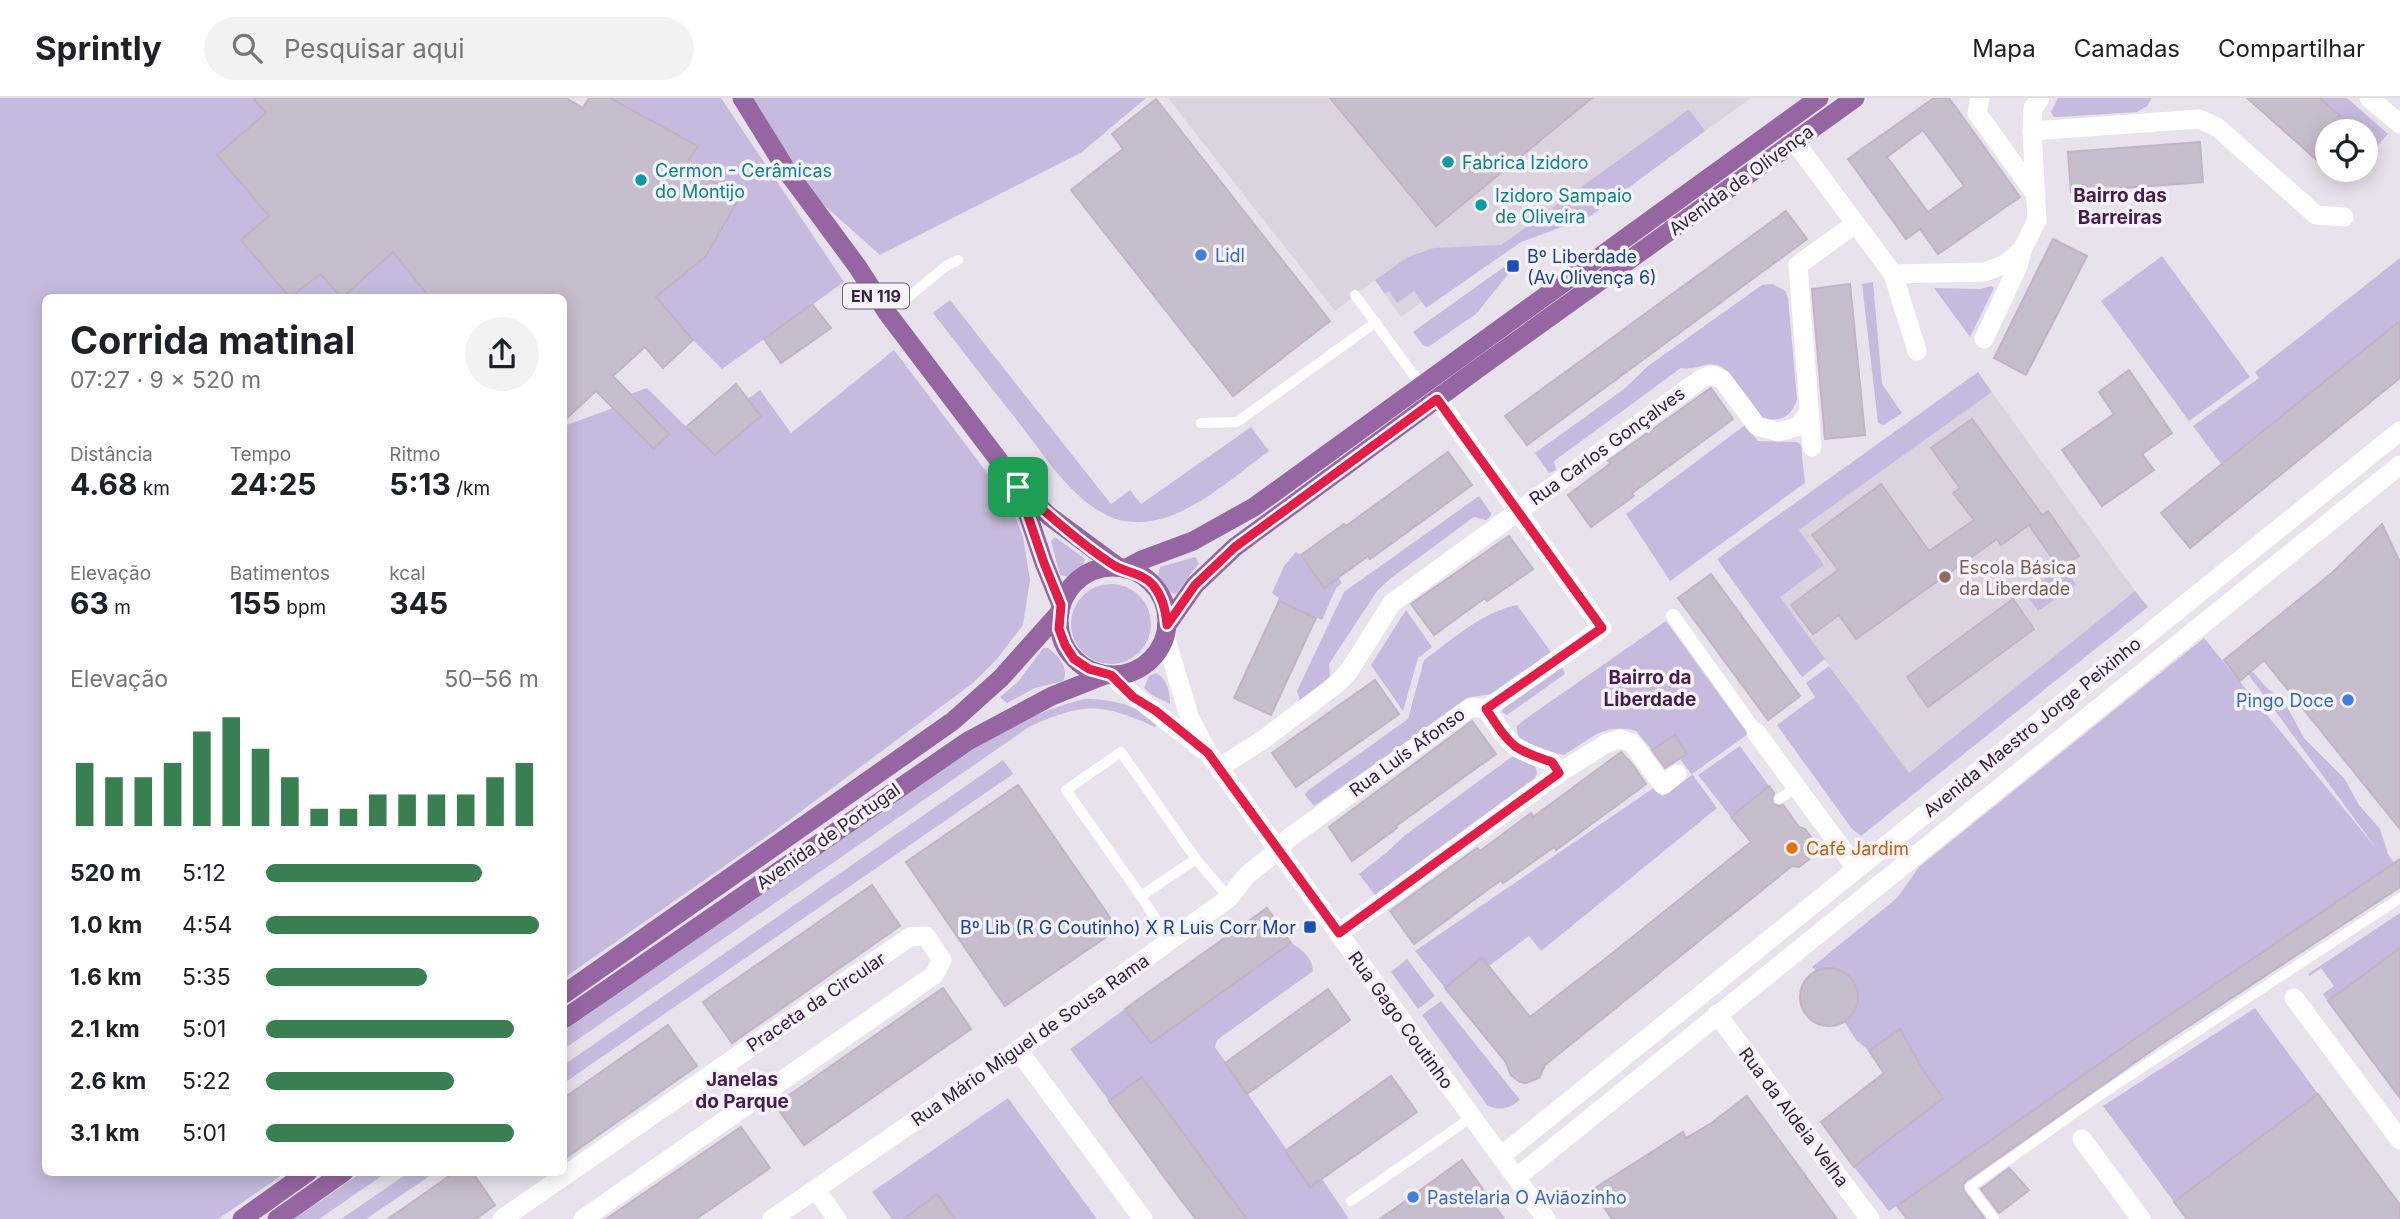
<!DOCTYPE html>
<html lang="pt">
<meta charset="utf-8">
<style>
body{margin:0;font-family:Inter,sans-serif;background:#f2f2f2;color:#202124;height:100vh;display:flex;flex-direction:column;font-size:26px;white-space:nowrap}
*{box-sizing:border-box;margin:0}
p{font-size:23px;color:#757577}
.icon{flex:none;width:38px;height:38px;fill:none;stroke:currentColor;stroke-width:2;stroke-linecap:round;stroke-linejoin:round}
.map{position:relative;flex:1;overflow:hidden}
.side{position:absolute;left:42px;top:196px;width:525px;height:882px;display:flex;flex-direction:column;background:#fff;border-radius:10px;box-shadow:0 4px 18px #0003}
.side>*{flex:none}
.tools{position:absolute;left:2315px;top:21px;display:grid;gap:14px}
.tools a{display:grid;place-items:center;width:63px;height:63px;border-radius:50%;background:#fff;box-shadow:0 4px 18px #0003;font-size:35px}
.pin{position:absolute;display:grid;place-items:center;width:60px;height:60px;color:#fff;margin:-30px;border-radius:14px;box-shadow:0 4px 10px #0006}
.round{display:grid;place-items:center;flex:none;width:74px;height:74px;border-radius:37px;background:#f2f2f2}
.overview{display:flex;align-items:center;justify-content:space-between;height:119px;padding:0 28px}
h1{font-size:38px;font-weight:700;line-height:52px}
.metrics{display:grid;grid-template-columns:repeat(3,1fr);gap:10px;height:119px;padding:7px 28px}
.metrics div{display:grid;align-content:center}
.metrics b{font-size:30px;font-weight:700}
.metrics small{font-size:19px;font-weight:400}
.metrics p{font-size:19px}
.chart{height:196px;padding:14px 28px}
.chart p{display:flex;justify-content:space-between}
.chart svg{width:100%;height:126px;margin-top:7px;stroke:#3a7f51;stroke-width:6}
ul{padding:0 28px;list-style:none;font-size:23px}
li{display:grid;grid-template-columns:112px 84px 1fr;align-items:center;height:52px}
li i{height:18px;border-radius:9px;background:#3a7f51}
header{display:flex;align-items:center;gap:42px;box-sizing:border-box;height:98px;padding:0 35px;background:#fff;border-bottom:2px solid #e0e0e0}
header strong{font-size:33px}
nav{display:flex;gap:38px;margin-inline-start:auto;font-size:24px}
.search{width:490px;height:63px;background:#f2f2f2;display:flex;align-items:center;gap:18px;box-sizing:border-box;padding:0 24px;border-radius:38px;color:#757577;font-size:26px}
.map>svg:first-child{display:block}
.built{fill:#dbd3e0}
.green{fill:#c6bbde}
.building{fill:#c7becd;stroke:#c0b4c6;stroke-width:2;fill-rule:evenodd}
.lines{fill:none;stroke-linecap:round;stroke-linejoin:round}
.service{stroke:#fff;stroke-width:10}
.pedestrian{stroke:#fff;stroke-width:14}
.minor{stroke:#fff;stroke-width:19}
.primary{stroke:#9666a2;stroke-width:19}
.route-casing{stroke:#fff;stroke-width:14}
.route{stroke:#e11d48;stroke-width:9}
.culture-dot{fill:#0f9aa8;stroke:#f6f2f9;stroke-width:2.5}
.shop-dot{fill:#3f7fe0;stroke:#f6f2f9;stroke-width:2.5}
.transit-dot{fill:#1a4fb4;stroke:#f6f2f9;stroke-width:2.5}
.education-dot{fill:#8d6e63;stroke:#f6f2f9;stroke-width:2.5}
.food-dot{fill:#e8710a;stroke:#f6f2f9;stroke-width:2.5}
.labels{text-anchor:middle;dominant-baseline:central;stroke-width:7;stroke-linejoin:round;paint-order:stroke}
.shield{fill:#f6f2f9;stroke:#706075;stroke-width:2}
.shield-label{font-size:16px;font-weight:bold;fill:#37223d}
.culture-label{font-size:18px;fill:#0d838f;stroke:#f6f2f9;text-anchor:start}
.street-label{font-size:18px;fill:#37223d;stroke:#f6f2f9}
.shop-label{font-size:18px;fill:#366cbe;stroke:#f6f2f9;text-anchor:start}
.transit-label{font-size:18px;fill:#164399;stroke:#f6f2f9;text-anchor:start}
.education-label{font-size:18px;fill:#785e54;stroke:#f6f2f9;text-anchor:start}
.food-label{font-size:18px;fill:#c56008;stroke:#f6f2f9;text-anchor:start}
.neighbourhood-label{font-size:19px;font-weight:bold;fill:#461d50;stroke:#f6f2f9}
</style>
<header>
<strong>Sprintly</strong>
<div class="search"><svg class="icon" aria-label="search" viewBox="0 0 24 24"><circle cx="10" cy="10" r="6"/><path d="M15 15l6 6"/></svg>Pesquisar aqui</div>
<nav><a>Mapa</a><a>Camadas</a><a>Compartilhar</a></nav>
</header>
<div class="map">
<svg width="2400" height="1121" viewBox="0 0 2400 1121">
<rect width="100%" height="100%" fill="#e8e2ec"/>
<!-- built -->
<g class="built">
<path d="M1168,0H1751L1705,33L1689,11L1401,219L1375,182L1335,213Z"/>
<path d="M1992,294L2135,493L1908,676L1754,464Z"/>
</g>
<!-- green -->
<g class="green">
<path d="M0,0H258L255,3L266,15L217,57L269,118L290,199L46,200V1074L285,1075L218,1121H0Z"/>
<path d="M610,0H721L844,184L722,271L693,242L656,199L706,158L740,99L685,68L697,48Z"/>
<path d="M744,0H1146L1082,54L880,157L789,76Z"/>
<path d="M2058,0H2152L2147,8L2137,14L2059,19H2054L2051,14Z"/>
<path d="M2320,0H2347L2388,36L2378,47L2374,48L2366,41V33H2358Z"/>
<path d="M1689,11L1705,33L1589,119L1521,144L1426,210L1414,193L1397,205L1389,193L1385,196L1375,182L1408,159L1434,150L1501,147Z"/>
<path d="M448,105L430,199L342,200Z"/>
<path d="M2162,158L2250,279L2189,323L2101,203Z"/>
<path d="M2400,160V223L2221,366L2193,328L2259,280L2255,274Z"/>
<path d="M1504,169L1509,175L1476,216L1428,249L1423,247L1413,234Z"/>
<path d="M320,176L340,199L292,200Z"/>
<path d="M1873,184L1882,286L1902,315L1884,327L1878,325L1862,186Z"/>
<path d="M1773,186L1785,193L1788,200L1797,301C1791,320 1781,324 1762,320L1722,269C1707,261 1698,273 1681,270L1554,363L1556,372L1549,375L1535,355L1624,291L1648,268L1762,187Z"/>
<path d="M1991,188L1994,190L1970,239L1934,190L1981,191Z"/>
<path d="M950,202L1111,406L1130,392L1141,406L1251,329L1269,353C1236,377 1191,418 1150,423C1139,425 1123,424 1113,420C1071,403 1043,355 1016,321C988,286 961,251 933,215Z"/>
<path d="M894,252L1010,405L1023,439L1030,482L1023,527L997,561L973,585L776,732L564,880V328L613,310L654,351L669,336L630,296L647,290L715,357L761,318L748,301L760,292L791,335Z"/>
<path d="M1978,274L1992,294L1799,432L1824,467L1780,499L1825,561L1802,579L1717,461Z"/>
<path d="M1745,327L1758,343L1797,344L1801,347L1805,385L1670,483L1626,416Z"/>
<path d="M1479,398L1491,415V418L1486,422L1474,419L1391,480L1377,493L1329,566L1330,578L1315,593L1300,603L1297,593L1344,494Z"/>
<path d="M1055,439L1085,461L1082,469L1070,479L1060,477L1051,443Z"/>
<path d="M1296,454L1301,457L1324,489L1338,479L1342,485L1336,490L1322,522L1279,503L1278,499L1272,495L1284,468Z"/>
<path d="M1195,459L1199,465L1176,496L1168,494L1158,480L1160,469Z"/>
<path d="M2064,468L2076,487L2038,513L2025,494Z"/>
<circle cx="1111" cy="526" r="40"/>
<path d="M2135,493L2148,509L1861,738L1852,731L1777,627L1815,599L1806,585L1829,568L1909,675Z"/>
<path d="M1517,507L1551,554L1492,596L1472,599L1314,708L1305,697L1307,693L1408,621L1424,562C1453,541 1482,514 1517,507Z"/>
<path d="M1406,512L1432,549L1418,560L1403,613L1371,567Z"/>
<path d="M1666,523L1748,636L1692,676L1717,710L1541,853L1529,838L1489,868L1482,860L1445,890L1415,853L1655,689L1662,698L1692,677L1680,661L1687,656L1675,638L1652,652L1636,633C1603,624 1590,642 1564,657C1547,653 1514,651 1517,628L1524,622Z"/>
<path d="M2204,540L2376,750L2248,576L2253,574L2266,589L2285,605L2304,640L2344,680L2359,707L2380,731L2388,756L2394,765L2146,933L1889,1113L1854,1069L1943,1000L1923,972L1900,931L1869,953L1856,942L1844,923C1875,902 1852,861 1816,873L1812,869L1897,800L1919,769Z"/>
<path d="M1043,550H1048C1058,558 1070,570 1063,583L1035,590L1007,605L1000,599L1018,584Z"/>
<path d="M1562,568L1565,576L1507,617L1502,614L1503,609Z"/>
<path d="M1156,575C1167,580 1170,595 1170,606L1152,597L1144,590L1149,578Z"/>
<path d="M1085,601C1113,601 1137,607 1159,626L1155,629C1101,605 1084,604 1029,629L564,951V933C656,869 749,804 842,740C918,687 994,623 1085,601Z"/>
<path d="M1740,648L1769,688L1731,719L1698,677Z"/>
<path d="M1513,658L1535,668L1537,675L1535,680L1375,797L1359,776L1386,755L1404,738Z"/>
<path d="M1003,662L1013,676L564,985V967Z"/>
<path d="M2400,815V850L2328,903L2323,896L2334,888L2321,870L2310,878L2308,876Z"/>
<path d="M1291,845C1301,850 1313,861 1313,873L1217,942L1215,949L1287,1052L1322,1081L1349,1121H1247L1143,979L1109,1003L1070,951L1125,911L1151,945Z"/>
<path d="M1407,861L1435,898L1418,911L1391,874Z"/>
<path d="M1441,903L1520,1002C1509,1010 1500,1014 1487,1007L1422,917Z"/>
<path d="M2255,910L2318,996L2174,1104L2103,1008Z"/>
<path d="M1008,1000L1097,1121H955L937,1097L904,1121H892L872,1094Z"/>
<path d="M361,1075H386L319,1121H294Z"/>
<path d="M408,1075H434L366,1121H341Z"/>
</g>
<!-- building -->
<g class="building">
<path d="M253,0H566L583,10L589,0H610L698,48L685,68L740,99L706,158L656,199L693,242L663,270L645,249L613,278L669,336L654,351L596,293L564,323V200H430L393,154L342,200L320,176L290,200L241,142L269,118L217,57L266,15Z"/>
<path d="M1330,0H1592L1436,128Z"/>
<path d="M1934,0H1949L2020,99L1938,156L1920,131L1906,141L1848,61ZM1923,32L1964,88L1928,114L1887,59Z"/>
<path d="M2247,0H2320L2357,33H2328V72Z"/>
<path d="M1156,1L1330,223L1233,298L1071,92L1123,51L1112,36Z"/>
<path d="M2200,44L2203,84L2071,94L2068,54Z"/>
<path d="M1786,113L1807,141L1527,347L1505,318Z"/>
<path d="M2053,141L2087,158L2026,277L1994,260Z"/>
<path d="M1850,186L1865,337L1825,341L1812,191Z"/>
<path d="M812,206L831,230L781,265L764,241Z"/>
<path d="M2400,223V280L2190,450L2161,415Z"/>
<path d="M2129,272L2172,335L2142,356L2154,372L2102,408L2062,352L2114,316L2099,294Z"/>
<path d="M736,286L761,318L715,357L686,329Z"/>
<path d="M1711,290L1733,321L1632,395L1634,398L1591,429L1568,397L1611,365L1608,363Z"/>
<path d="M1972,321L2042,417L2048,413L2079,458L2059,470L2029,427L2001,447L1997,441L1856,541L1839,517L1813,536L1791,507L1838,472L1812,437L1881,386L1929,453L1974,422L1953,395L1960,390L1931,350Z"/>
<path d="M1448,354L1472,387L1370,461L1368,458L1324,490L1301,457L1344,426L1346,428Z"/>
<path d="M2382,426L2400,464V731L2264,562L2240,583L2224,562L2333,474Z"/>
<path d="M1509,438L1533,471L1487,503L1485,500L1434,537L1411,506Z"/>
<path d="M1711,476L1800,598L1768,622L1678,500Z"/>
<path d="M2013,501L2034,531L1928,609L1907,579Z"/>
<path d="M1279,503L1316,520L1271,617L1234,600Z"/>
<path d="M1375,582L1399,616L1296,689L1272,655Z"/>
<path d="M1472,623L1496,656L1396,728L1397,730L1352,763L1329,729Z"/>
<path d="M1675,637L1687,656L1665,670L1652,652Z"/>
<path d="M1621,654L1632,666L1646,686L1556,752L1554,749L1503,785L1501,782L1414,846L1390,813L1477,750L1480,753L1531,715L1533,719Z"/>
<path d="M1018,687L1118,831L1005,908L906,764Z"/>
<path d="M1769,688L1774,695L1772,701L1773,706L1779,708L1783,707L1799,729L1805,731L1814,743V752L1811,760L1799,769L1792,768L1545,967L1539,980L1526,985L1520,984L1511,977L1505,963L1445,890L1482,860L1530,919L1610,857L1751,744L1731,719Z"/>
<path d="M2400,761V789L2157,949L1966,1083L1963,1087L1964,1093L1985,1121H1907L1897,1108L2146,933Z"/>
<path d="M872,787L900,828L732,945L703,904Z"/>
<path d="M1267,810L1291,845L1151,945L1125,911Z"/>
<path d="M2400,850V1000L2328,903Z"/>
<circle cx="1829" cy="899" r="29"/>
<path d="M943,890L971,931L804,1047L775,1007Z"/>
<path d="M1328,891L1350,922L1247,996L1225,965Z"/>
<path d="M668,927L697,968L564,1061V1000Z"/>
<path d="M1900,931L1923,972L1943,1000L1854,1069L1821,1024L1884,975L1869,953Z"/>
<path d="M1391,978L1417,1014L1310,1089L1285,1053Z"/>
<path d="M1142,979L1212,1074L1247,1121H1196L1178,1098L1109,1003Z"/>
<path d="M2318,996L2400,1107V1121H2187L2174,1104Z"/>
<path d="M1747,998L1837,1121H1612L1592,1092L1683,1034L1686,1040L1710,1026Z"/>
<path d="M741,1029L770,1070L696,1121H606Z"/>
<path d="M1462,1062L1504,1121H1380L1404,1104Z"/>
<path d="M2009,1070L2029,1092L1999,1115L1981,1091Z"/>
<path d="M455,1074H472L495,1107L476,1121H388Z"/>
<path d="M937,1096L955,1121H904Z"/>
</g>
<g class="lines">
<!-- service -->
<g class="service">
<path d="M1355,197L1421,287"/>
<path d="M888,216L946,168L958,162"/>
<path d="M1201,325L1237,324L1376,224"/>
<path d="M1779,701L1796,690"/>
<path d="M1141,798L1196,761"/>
<path d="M1170,844L1141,798L1066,692L1121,654L1196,761L1229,800"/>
<path d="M1351,1103L1472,1019"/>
<path d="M1994,1121L1970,1089L2097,999L2400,800"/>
</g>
<!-- pedestrian -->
<path class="pedestrian" d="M1673,518L1756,634"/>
<!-- minor -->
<g class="minor">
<path d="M1980,0L1977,15L2036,97"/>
<path d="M2369,0L2400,26"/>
<path d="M2032,33L2199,21L2217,29L2316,117L2344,119"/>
<path d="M1795,44L1893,176L1985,174L2005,166L2022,152L2037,122L2032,33L2033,10L2040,0"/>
<path d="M1893,176L1917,253"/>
<path d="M1984,241L2018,168L2022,152"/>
<path d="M1812,349L1798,167L1855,126"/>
<path d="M1165,538L1189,618L1208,655L1546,1121"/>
<path d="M1111,577C1139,604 1172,626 1202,651"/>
<path d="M1486,611C1510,646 1510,651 1552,664L1559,675"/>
<path d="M1756,634L1856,770"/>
<path d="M1219,670L1264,641L1337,586L1349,573L1392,505L1701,281L1711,277L1722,281L1757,328L1779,334L1799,328L1809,314"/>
<path d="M1339,835L1559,675L1607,645L1620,641L1632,645L1663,687L1677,676"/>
<path d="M2294,900L2400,1042"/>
<path d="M1717,916L1870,1121"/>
<path d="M1018,952L1143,1121"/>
<path d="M723,968L749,1006"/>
<path d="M2082,1041L2141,1121"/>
<path d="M1501,1058L2400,333"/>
<path d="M1517,1079L2400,367"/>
<path d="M816,1092L837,1121"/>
<path d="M502,1121L910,839L926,838L942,862L934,877L583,1121"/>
<path d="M772,1121L1018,952L1229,800L1246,778L1278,752L1289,740L1471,609L1486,611L1602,530L1437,301"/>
</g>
<!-- primary -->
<g class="primary">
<path d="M742,0L789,76L857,168L888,216L1019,389L1049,418L1118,469"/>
<path d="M1020,393L1044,465L1061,507"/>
<circle cx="1113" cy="523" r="54"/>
<path d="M1125,471L1142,462L1193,443L1254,409L1819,0"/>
<path d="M1167,527L1195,487L1235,449L1476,272L1855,0"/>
<path d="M564,896L953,623L1001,580L1060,514"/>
<path d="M564,921L968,643L1052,598L1105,577"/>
<path d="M242,1121L308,1074"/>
<path d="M277,1121L344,1074"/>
</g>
</g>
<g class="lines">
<!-- route casing -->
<g class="route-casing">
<path id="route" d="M1437,301L1602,530L1486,611C1510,646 1510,651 1552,664L1559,675L1339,835L1208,655L1156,613L1133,599L1111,577L1089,571L1074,561L1065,547L1059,531L1061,507L1044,465L1018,389C1047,416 1082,447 1115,468C1128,475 1142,475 1153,487C1163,499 1166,512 1167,527L1195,487L1235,449Z"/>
</g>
<!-- route -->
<use href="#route" class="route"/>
</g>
<!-- markers -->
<g class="culture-dot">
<circle cx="1448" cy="64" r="7"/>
<circle cx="641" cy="82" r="7"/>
<circle cx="1481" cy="107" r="7"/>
</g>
<g class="shop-dot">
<circle cx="1201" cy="157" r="7"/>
<circle cx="2348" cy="602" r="7"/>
<circle cx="1413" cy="1099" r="7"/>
</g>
<g class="transit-dot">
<rect x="1506" y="161" width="14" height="14" rx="3.5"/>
<rect x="1303" y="822" width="14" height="14" rx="3.5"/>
</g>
<circle class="education-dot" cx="1945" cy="479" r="7"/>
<circle class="food-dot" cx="1792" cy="750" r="7"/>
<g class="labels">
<!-- shield labels -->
<rect class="shield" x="843" y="185.5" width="66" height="25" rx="5"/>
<g class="shield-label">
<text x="876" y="198">EN 119</text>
</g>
<!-- culture labels -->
<g class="culture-label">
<text x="1462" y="64">Fabrica Izidoro</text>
<text x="655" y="72">Cermon - Cerâmicas<tspan x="655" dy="21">do Montijo</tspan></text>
<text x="1495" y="97">Izidoro Sampaio<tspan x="1495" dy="21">de Oliveira</tspan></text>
</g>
<!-- street labels -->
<g class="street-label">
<text transform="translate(1741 82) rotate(-36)">Avenida de Olivença</text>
<text transform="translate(1607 348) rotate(-36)">Rua Carlos Gonçalves</text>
<text transform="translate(2032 629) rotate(-39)">Avenida Maestro Jorge Peixinho</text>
<text transform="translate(1407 654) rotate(-36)">Rua Luís Afonso</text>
<text transform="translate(828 738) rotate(-35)">Avenida de Portugal</text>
<text transform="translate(816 904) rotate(-34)">Praceta da Circular</text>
<text transform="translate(1401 922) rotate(54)">Rua Gago Coutinho</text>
<text transform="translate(1030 942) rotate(-35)">Rua Mário Miguel de Sousa Rama</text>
<text transform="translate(1794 1019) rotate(53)">Rua da Aldeia Velha</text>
</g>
<!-- shop labels -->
<g class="shop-label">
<text x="1215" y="157">Lidl</text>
<text x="2334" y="602" text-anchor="end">Pingo Doce</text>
<text x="1427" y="1099">Pastelaria O Aviãozinho</text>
</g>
<!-- transit labels -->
<g class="transit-label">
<text x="1527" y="158">Bº Liberdade<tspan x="1527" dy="21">(Av Olivença 6)</tspan></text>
<text x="1296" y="829" text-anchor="end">Bº Lib (R G Coutinho) X R Luis Corr Mor</text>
</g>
<!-- education labels -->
<g class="education-label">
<text x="1959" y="469">Escola Básica<tspan x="1959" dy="21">da Liberdade</tspan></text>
</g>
<!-- food labels -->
<g class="food-label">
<text x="1806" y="750">Café Jardim</text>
</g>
<!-- neighbourhood labels -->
<g class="neighbourhood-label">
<text x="2120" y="97">Bairro das<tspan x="2120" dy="22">Barreiras</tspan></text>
<text x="1650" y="579">Bairro da<tspan x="1650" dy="22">Liberdade</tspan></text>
<text x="742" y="981">Janelas<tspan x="742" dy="22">do Parque</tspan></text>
</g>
</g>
</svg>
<div class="tools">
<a><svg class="icon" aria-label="locate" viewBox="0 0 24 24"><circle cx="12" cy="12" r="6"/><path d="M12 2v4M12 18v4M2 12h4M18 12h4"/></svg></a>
</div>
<div class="pin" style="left:1018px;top:389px;background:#1e9e55"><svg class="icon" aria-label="arrive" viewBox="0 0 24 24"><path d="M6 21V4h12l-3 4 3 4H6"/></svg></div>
<section class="side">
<div class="overview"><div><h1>Corrida matinal</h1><p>07:27 · 9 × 520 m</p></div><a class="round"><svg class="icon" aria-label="share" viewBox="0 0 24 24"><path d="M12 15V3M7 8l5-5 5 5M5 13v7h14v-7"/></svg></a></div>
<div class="metrics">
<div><p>Distância</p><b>4.68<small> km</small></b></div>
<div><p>Tempo</p><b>24:25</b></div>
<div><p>Ritmo</p><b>5:13<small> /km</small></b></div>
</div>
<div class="metrics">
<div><p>Elevação</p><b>63<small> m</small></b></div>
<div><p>Batimentos</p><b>155<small> bpm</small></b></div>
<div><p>kcal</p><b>345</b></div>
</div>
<div class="chart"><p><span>Elevação</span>50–56 m</p>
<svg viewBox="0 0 160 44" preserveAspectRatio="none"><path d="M5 44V22M15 44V27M25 44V27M35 44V22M45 44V11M55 44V6M65 44V17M75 44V27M85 44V38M95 44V38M105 44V33M115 44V33M125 44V33M135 44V33M145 44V27M155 44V22"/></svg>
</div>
<ul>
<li><b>520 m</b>5:12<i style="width:79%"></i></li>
<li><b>1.0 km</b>4:54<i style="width:100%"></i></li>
<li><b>1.6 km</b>5:35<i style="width:59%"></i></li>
<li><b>2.1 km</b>5:01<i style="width:91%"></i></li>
<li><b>2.6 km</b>5:22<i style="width:69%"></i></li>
<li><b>3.1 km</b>5:01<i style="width:91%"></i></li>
</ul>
</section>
</div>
